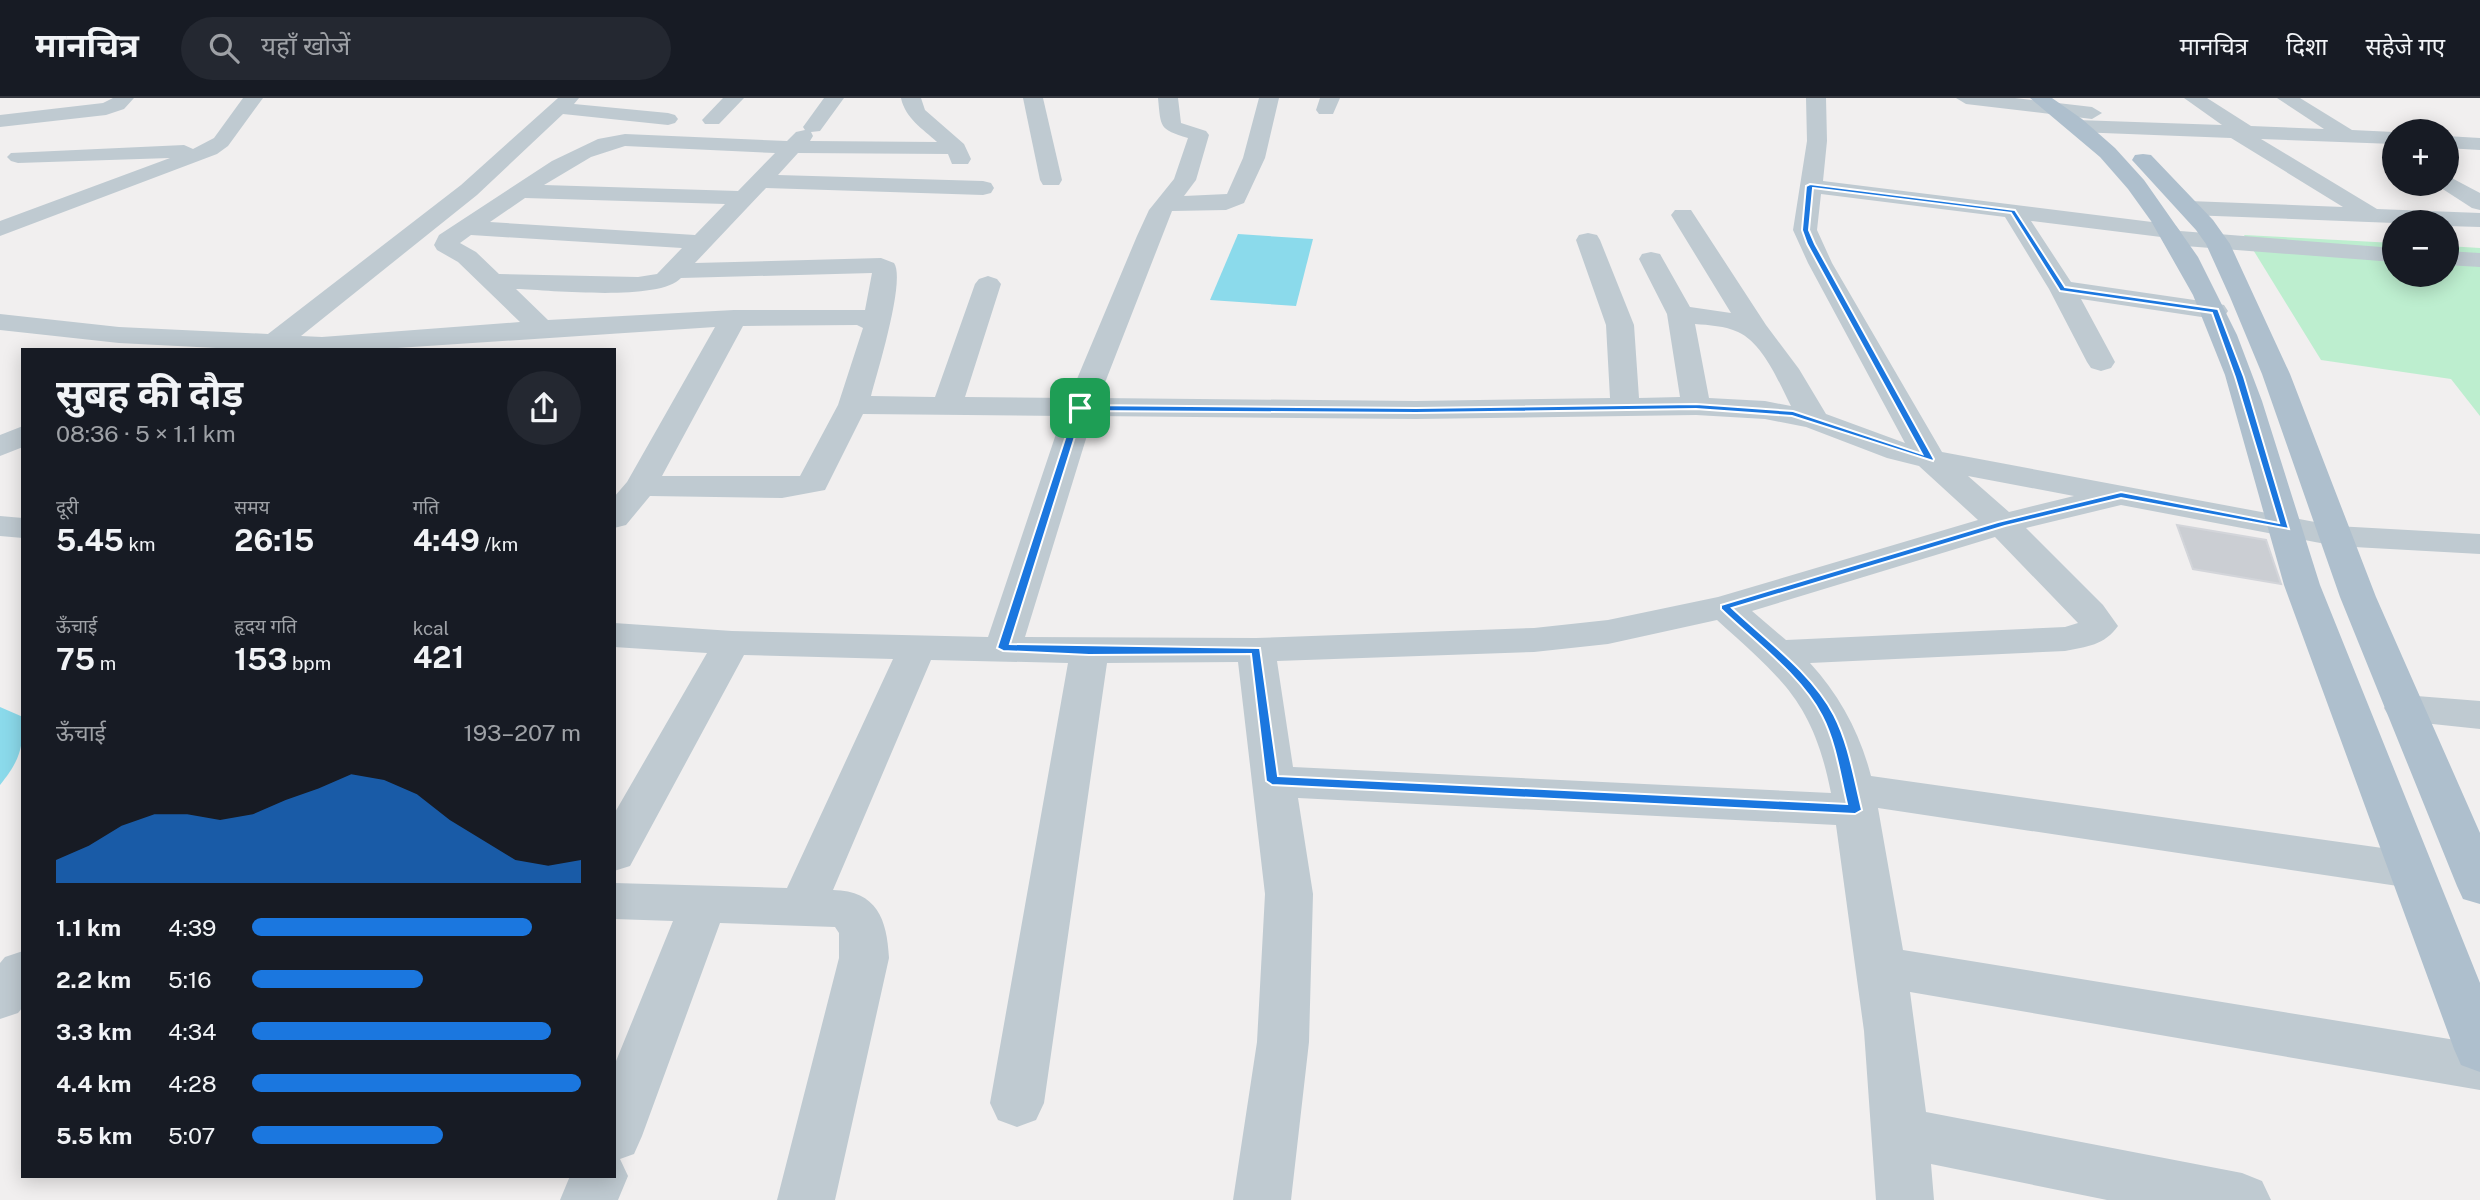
<!DOCTYPE html>
<html lang="hi">
<meta charset="utf-8">
<style>
body{margin:0;font-family:"Public Sans","Noto Sans Devanagari",sans-serif;background:#242831;color:#f1f3f6;height:100vh;display:flex;flex-direction:column;font-size:26px;white-space:nowrap}
*{box-sizing:border-box;margin:0}
p{font-size:23px;color:#9ea1a6}
.icon{flex:none;width:38px;height:38px;fill:none;stroke:currentColor;stroke-width:2;stroke-linecap:round;stroke-linejoin:round}
.map{position:relative;flex:1;overflow:hidden}
.drawer{position:absolute;left:21px;top:250px;width:595px;height:830px;display:flex;flex-direction:column;background:#171b24;border-radius:0px;box-shadow:0 4px 18px #0003}
.drawer>*{flex:none}
.controls{position:absolute;left:2382px;top:21px;display:grid;gap:14px}
.controls a{display:grid;place-items:center;width:77px;height:77px;border-radius:50%;background:#171b24;box-shadow:0 4px 18px #0003;font-size:35px}
.pin{position:absolute;display:grid;place-items:center;width:60px;height:60px;color:#fff;margin:-30px;border-radius:14px;box-shadow:0 4px 10px #0006}
.round{display:grid;place-items:center;flex:none;width:74px;height:74px;border-radius:37px;background:#242831}
.headline{display:flex;align-items:center;justify-content:space-between;height:119px;padding:0 35px}
h1{font-size:38px;font-weight:700;line-height:52px}
.figures{display:grid;grid-template-columns:repeat(3,1fr);gap:10px;height:119px;padding:7px 35px}
.figures div{display:grid;align-content:center}
.figures b{font-size:30px;font-weight:700}
.figures small{font-size:19px;font-weight:400}
.figures p{font-size:19px}
.chart{height:196px;padding:14px 35px}
.chart p{display:flex;justify-content:space-between}
.chart svg{width:100%;height:126px;margin-top:7px;fill:#1b77df;opacity:.7}
ul{padding:0 35px;list-style:none;font-size:23px}
li{display:grid;grid-template-columns:112px 84px 1fr;align-items:center;height:52px}
li i{height:18px;border-radius:9px;background:#1b77df}
header{display:flex;align-items:center;gap:42px;box-sizing:border-box;height:98px;padding:0 35px;background:#171b24;border-bottom:2px solid #363941}
header strong{font-size:33px}
nav{display:flex;gap:38px;margin-inline-start:auto;font-size:24px}
.search{width:490px;height:63px;background:#242831;display:flex;align-items:center;gap:18px;box-sizing:border-box;padding:0 24px;border-radius:38px;color:#9ea1a6;font-size:26px}
.map>svg:first-child{display:block}
.green{fill:#bdeecf}
.water{fill:#8bdaeb}
.building{fill:#cbced3;stroke:#d3d5da;stroke-width:2}
.lines{fill:none;stroke-linecap:round;stroke-linejoin:round}
.minor{fill:#bfcad1;fill-rule:evenodd}
.major{fill:#aebfcd;fill-rule:evenodd}
.route{fill:#1b77df;stroke:#fff;stroke-width:2;fill-rule:evenodd}
</style>
<header>
<strong>मानचित्र</strong>
<div class="search"><svg class="icon" aria-label="search" viewBox="0 0 24 24"><circle cx="10" cy="10" r="6"/><path d="M15 15l6 6"/></svg>यहाँ खोजें</div>
<nav><a>मानचित्र</a><a>दिशा</a><a>सहेजे गए</a></nav>
</header>
<div class="map">
<svg width="2480" height="1102" viewBox="0 0 2480 1102">
<rect width="100%" height="100%" fill="#f1efef"/>
<!-- green -->
<path class="green" d="M2244,137L2394,145V177H2446L2447,148L2480,150V318L2451,281L2321,262Z"/>
<!-- water -->
<g class="water">
<path d="M1238,136L1313,141L1296,208L1210,202Z"/>
<path d="M0,609L23,619C23,651 20,662 0,687Z"/>
</g>
<!-- building -->
<path class="building" d="M2177,427L2266,442L2281,486L2193,471Z"/>
<g class="lines">
<!-- minor -->
<g class="minor">
<path d="M113,0H134L124,11L106,17L0,29V17L103,5Z"/>
<path d="M243,0H263L228,48L217,56L0,138V123L170,60L18,65L11,63L7,59L11,55L184,47L193,51L214,40Z"/>
<path d="M558,0H579L574,6L668,15L675,17L678,21L675,25L668,27L563,16L477,97L301,238L322,239L520,224L458,164L437,152L434,147L439,137L552,63L598,41L625,36L787,43L796,34L805,32L803,29L824,0H844L820,33L811,34L813,38L810,43L937,44C923,31 905,20 901,0H921L925,12L964,46L971,61L968,66H952L948,56L798,55L778,77L983,83L991,85L994,90L991,95L983,97L766,90L695,165L881,160L894,165C906,182 877,275 871,298L935,299L975,186L979,181L988,178L997,181L1001,186L965,299L1069,300L1137,138L1149,112L1174,81L1188,40C1159,31 1161,30 1158,0H1178L1181,25L1206,33L1209,37L1196,82L1184,98L1227,96L1243,60L1259,0H1279L1265,60L1244,105L1226,112L1172,113L1099,300L1416,303L1610,300L1606,227L1576,142L1579,137L1588,135L1597,137L1600,142L1634,227L1639,300L1680,299L1667,216L1639,161L1642,156L1651,154L1660,156L1690,209L1731,215L1671,117L1675,112H1691L1766,227L1799,271L1826,316L1905,345L1808,165L1793,132L1807,43L1806,0H1826L1827,43L1823,83L2168,126L2176,128L2180,133L2394,150V164L2172,147L2164,145L2161,139L2031,123L2071,184L2215,205L2224,207L2228,213L2224,219L2215,221L2081,201L2115,264L2111,270L2101,273L2091,270L2087,264L2049,191L2005,119L1821,96L1817,132L1832,165L1942,354L2336,428L2480,436V456L2336,448L2121,407L2026,430L2103,507L2118,528C2105,547 2086,549 2065,553L1810,565C1840,598 1860,635 1871,678L2411,754L2427,760L2434,772L2427,784L2411,790L1878,710L1903,852L2480,946V992L1910,894L1926,1014L2242,1075L2262,1083L2271,1102H2107L1931,1066L1934,1102H1876L1864,933L1836,727L1298,700L1313,796L1309,944L1291,1102H1233L1257,944L1265,796L1238,564L1107,565L1044,1005L1036,1022L1017,1029L998,1022L990,1005L1068,565L931,562L833,792C877,793 887,821 889,860L835,1102H777L839,860V835L835,829L720,825L642,1038L634,1056L620,1061L628,1078L618,1102H560L570,1078H614V968L673,823L614,821V785L787,790L893,561L744,557L630,768L614,773V716L707,555L614,549V525L732,533L988,539L1062,318L863,316L825,392L782,400L650,398L626,427L614,430V399L627,384L715,229L367,252H255L119,245L0,232V216L119,229L268,236L461,87ZM625,48L775,55L738,93L544,87L591,59ZM525,100L725,106L695,137L490,124ZM471,137L682,150L657,176L638,179L499,176L476,154L460,145ZM872,175L865,212H734L548,222L516,191C550,192 659,204 681,180ZM1695,226C1709,227 1725,228 1738,234C1764,246 1779,285 1791,308L1765,303L1709,300ZM857,227L863,230L838,307L800,378H662L743,228ZM1696,317L1765,321L1806,329L1887,360L1919,368L1978,422L1718,499L1608,522L1534,530L1256,540L1025,539L1093,318L1416,321ZM1968,378L2074,398L2009,414ZM1995,439L2078,525L2065,529L1786,542L1752,513ZM1717,522C1783,582 1813,604 1831,695L1293,669L1277,563L1534,554L1608,546Z"/>
<path d="M723,0H744L719,26H705L702,22Z"/>
<path d="M1023,0H1043L1062,82L1059,87H1043L1040,82Z"/>
<path d="M1320,0H1340L1333,16H1319L1316,12Z"/>
<path d="M1956,0H2015L2092,9L2102,15L2092,21L1966,6Z"/>
<path d="M2184,0H2207L2251,28L2324,31L2277,0H2300L2352,32L2394,34V46L2261,41L2377,111L2480,115V129L2446,128V124L2394,125L2189,117L2181,115L2178,110L2181,105L2189,103L2343,109L2231,40L2077,34L2070,32L2067,28L2070,24L2077,22L2222,27Z"/>
<path d="M2446,38L2480,40V52L2446,50Z"/>
<path d="M2446,77L2480,95V112L2472,110L2438,88L2437,86H2446Z"/>
<path d="M2446,153L2480,155V169L2446,167Z"/>
<path d="M23,328V349L0,358V337Z"/>
<path d="M0,418L23,420V440L0,438Z"/>
<path d="M2404,597L2480,603V631L2404,623L2390,620L2384,610L2390,600Z"/>
<path d="M23,853V909L18,915L0,921V865L5,859Z"/>
</g>
<!-- major -->
<g class="major">
<path d="M2030,0H2052L2082,21L2115,50L2144,82L2198,159L2237,237L2262,303L2320,487L2480,885V974L2461,967L2454,951L2284,487L2225,277L2193,197L2151,123L2128,91L2100,59Z"/>
<path d="M2143,56L2151,57L2213,122L2230,146L2290,276L2376,499L2480,735V806L2463,801L2457,788L2340,499L2262,276L2230,199L2206,146L2196,132L2132,62L2135,57Z"/>
</g>
</g>
<!-- route -->
<path class="route" d="M1810,86L2015,112L2065,189L2218,211L2244,279L2289,431L2121,400L2005,428L1732,510C1767,543 1812,575 1834,617C1849,646 1854,680 1862,712L1855,716L1272,687L1266,683L1251,556L1089,557L1003,553L997,550L1075,310L1080,307L1416,310L1696,306L1793,313L1922,356L1807,146L1802,132L1806,88ZM1813,90L2011,115L2060,193L2212,215L2235,279L2279,425L2121,394L1998,424L1721,507V511C1753,542 1802,578 1822,618C1836,645 1840,677 1847,706L1278,678L1260,550L1010,546L1083,313L1416,315L1696,311L1792,318L1933,363L1934,361L1815,146L1809,132Z"/>
</svg>
<div class="controls">
<a>+</a>
<a>−</a>
</div>
<div class="pin" style="left:1080px;top:310px;background:#1e9e55"><svg class="icon" aria-label="arrive" viewBox="0 0 24 24"><path d="M6 21V4h12l-3 4 3 4H6"/></svg></div>
<section class="drawer">
<div class="headline"><div><h1>सुबह की दौड़</h1><p>08:36 · 5 × 1.1 km</p></div><a class="round"><svg class="icon" aria-label="share" viewBox="0 0 24 24"><path d="M12 15V3M7 8l5-5 5 5M5 13v7h14v-7"/></svg></a></div>
<div class="figures">
<div><p>दूरी</p><b>5.45<small> km</small></b></div>
<div><p>समय</p><b>26:15</b></div>
<div><p>गति</p><b>4:49<small> /km</small></b></div>
</div>
<div class="figures">
<div><p>ऊँचाई</p><b>75<small> m</small></b></div>
<div><p>हृदय गति</p><b>153<small> bpm</small></b></div>
<div><p>kcal</p><b>421</b></div>
</div>
<div class="chart"><p><span>ऊँचाई</span>193–207 m</p>
<svg viewBox="0 0 160 44" preserveAspectRatio="none"><path d="M0 44V36L10 31L20 24L30 20L40 20L50 22L60 20L70 15L80 11L90 6L100 8L110 13L120 22L130 29L140 36L150 38L160 36V44z"/></svg>
</div>
<ul>
<li><b>1.1 km</b>4:39<i style="width:85%"></i></li>
<li><b>2.2 km</b>5:16<i style="width:52%"></i></li>
<li><b>3.3 km</b>4:34<i style="width:91%"></i></li>
<li><b>4.4 km</b>4:28<i style="width:100%"></i></li>
<li><b>5.5 km</b>5:07<i style="width:58%"></i></li>
</ul>
</section>
</div>
